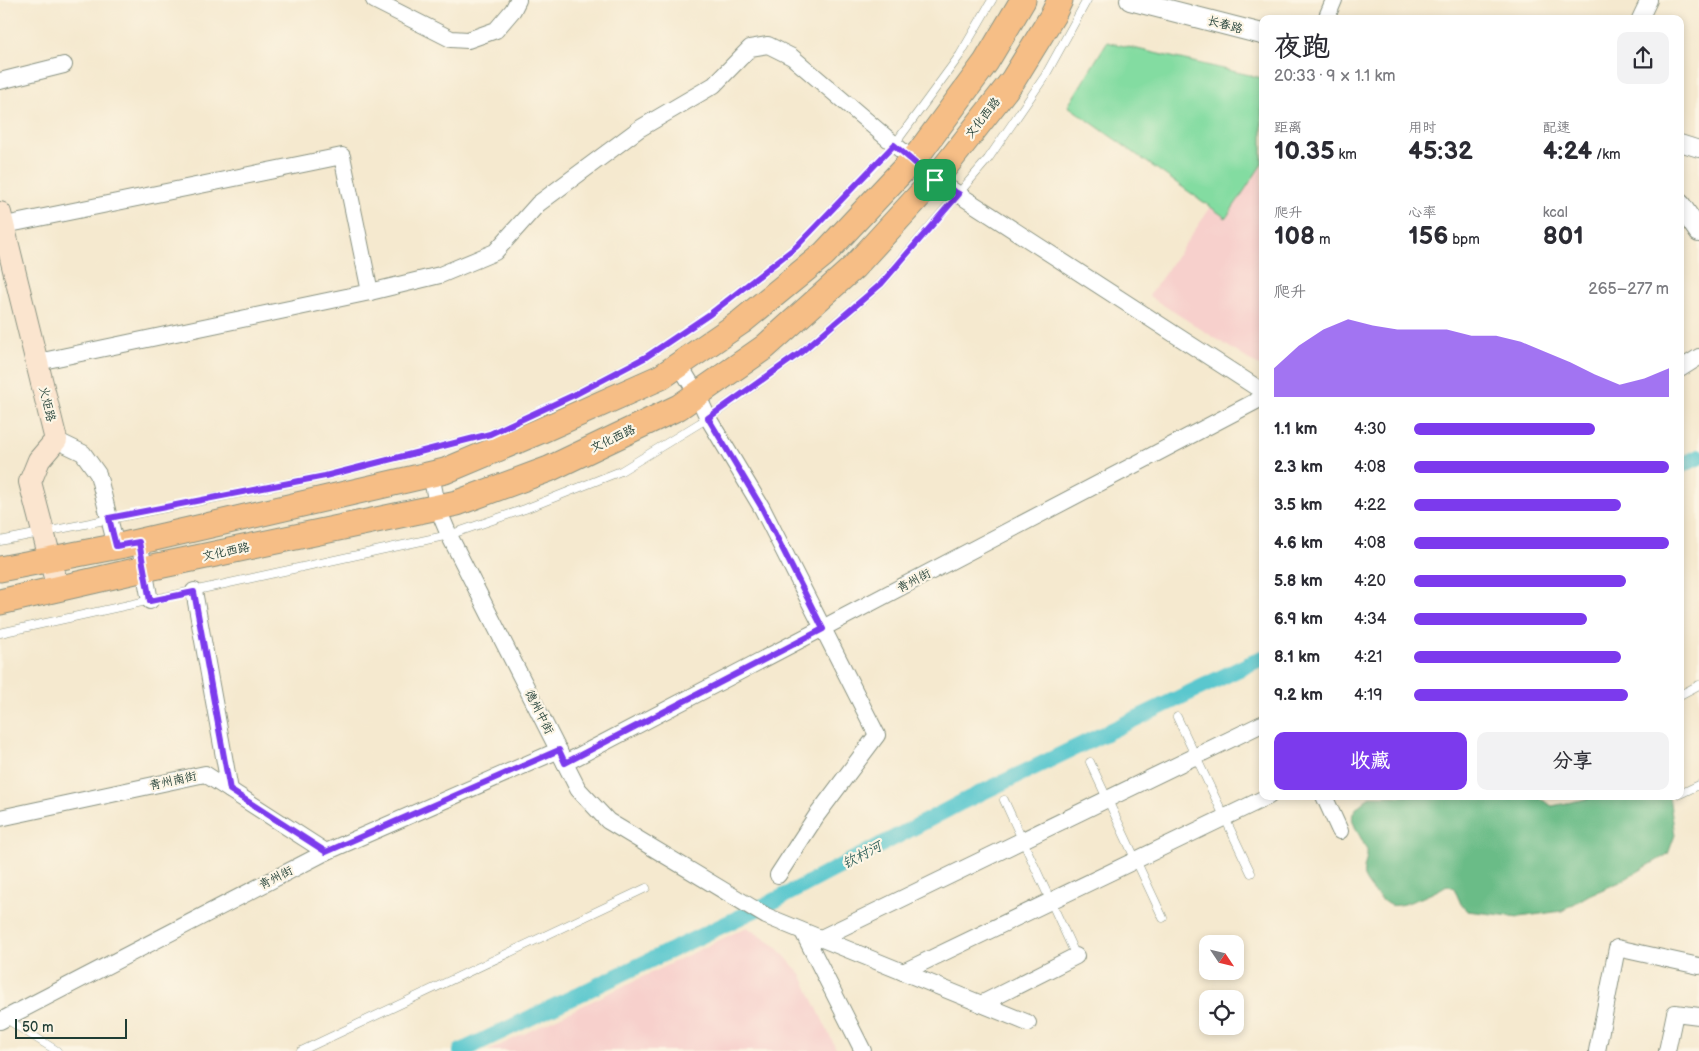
<!DOCTYPE html>
<html lang="zh">
<meta charset="utf-8">
<style>
body{margin:0;font-family:"Balsamiq Sans","LXGW WenKai TC",sans-serif;background:#f2f2f3;color:#2b2b33;height:100vh;display:flex;flex-direction:column;font-size:19px;white-space:nowrap}
*{box-sizing:border-box;margin:0}
p{font-size:16px;color:#7c7c81}
.icon{flex:none;width:28px;height:28px;fill:none;stroke:currentColor;stroke-width:2;stroke-linecap:round;stroke-linejoin:round}
.map{position:relative;flex:1;overflow:hidden}
.panel{position:absolute;left:1259px;top:15px;width:425px;height:785px;display:flex;flex-direction:column;background:#fff;border-radius:10px;box-shadow:0 2px 8px #0003}
.panel>*{flex:none}
.needle{width:32px;rotate:125deg}
.controls{position:absolute;left:1199px;top:935px;display:grid;gap:10px}
.controls a{display:grid;place-items:center;width:45px;height:45px;border-radius:10px;background:#fff;box-shadow:0 2px 8px #0003;font-size:25px}
.scale{position:absolute;left:15px;bottom:12px;width:112px;box-sizing:border-box;padding-left:5px;border:2px solid #1f3d34;border-top:0;font-size:14px;line-height:18px;white-space:nowrap;color:#1f3d34;-webkit-text-stroke:4px #fcf5e5;paint-order:stroke}
.pin{position:absolute;display:grid;place-items:center;width:42px;height:42px;color:#fff;margin:-21px;border-radius:10px;box-shadow:0 2px 8px #0006}
.round{display:grid;place-items:center;flex:none;width:52px;height:52px;border-radius:10px;background:#f2f2f3}
.head{display:flex;align-items:center;justify-content:space-between;height:85px;padding:0 15px}
h1{font-size:28px;font-weight:800;line-height:38px}
.figures{display:grid;grid-template-columns:repeat(3,1fr);gap:8px;height:85px;padding:5px 15px}
.figures div{display:grid;align-content:center}
.figures b{font-size:25px;font-weight:800}
.figures small{font-size:14px;font-weight:400}
.figures p{font-size:14px}
.chart{height:140px;padding:10px 15px}
.chart p{display:flex;justify-content:space-between}
.chart svg{width:100%;height:90px;margin-top:5px;fill:#7c3aed;opacity:.7}
.cta{display:flex;gap:10px;margin-top:auto;padding:10px 15px}
.cta a{flex:1;height:58px;border-radius:10px;background:#7c3aed;color:#fff;font-size:20px;font-weight:800;line-height:58px;text-align:center}
.cta a+a{background:#f2f2f3;color:#2b2b33}
ul{padding:0 15px;list-style:none;font-size:16px}
li{display:grid;grid-template-columns:80px 60px 1fr;align-items:center;height:38px}
li i{height:12px;border-radius:6px;background:#7c3aed}
.map>svg:first-child{display:block}
.built{fill:#f7d0cc}
.green{fill:#83dca1;stroke:#518c6a}
.forest{fill:#6abc87;stroke:#447c5e}
.lines{fill:none;stroke-linecap:round;stroke-linejoin:round}
.canal{stroke:#5ac7ce;stroke-width:16}
.service-casing{stroke:#8a9382;stroke-width:9}
.minor-casing{stroke:#8a9382;stroke-width:18}
.tertiary-casing{stroke:#8a9382;stroke-width:22}
.secondary-casing{stroke:#8a9382;stroke-width:24}
.primary-casing{stroke:#8a9382;stroke-width:27}
.service{stroke:#fff;stroke-width:8}
.minor{stroke:#fff;stroke-width:16}
.tertiary{stroke:#fff;stroke-width:20}
.secondary{stroke:#fbe5cf;stroke-width:22}
.primary{stroke:#f6be86;stroke-width:25}
.route-casing{stroke:#fff;stroke-width:10}
.route{stroke:#7c3aed;stroke-width:6}
.labels{text-anchor:middle;dominant-baseline:central;stroke-width:4.5;stroke-linejoin:round;paint-order:stroke}
.street-label{font-size:12px;fill:#1f3d34;stroke:#fcf5e5}
.water-label{font-size:14px;font-style:italic;fill:#2e605a;stroke:#fcf5e5}
</style>
<div class="map">
<svg width="1699" height="1051" viewBox="0 0 1699 1051">
<rect width="100%" height="100%" fill="#fcf5e5"/>
<filter id="ink" filterUnits="userSpaceOnUse"><feTurbulence type="fractalNoise" baseFrequency=".02" numOctaves="2"/><feDisplacementMap in="SourceGraphic" scale="10" xChannelSelector="R" yChannelSelector="G"/><feConvolveMatrix kernelMatrix="1 2 1 2 8 2 1 2 1" color-interpolation-filters="sRGB"/></filter>
<filter id="wash" filterUnits="userSpaceOnUse"><feTurbulence type="fractalNoise" baseFrequency=".0096" numOctaves="4" result="noise"/><feDisplacementMap in="SourceGraphic" scale="20" xChannelSelector="R" yChannelSelector="G"/><feGaussianBlur stdDeviation="1.12" result="paint"/><feColorMatrix in="noise" values="0 0 0 0 0 0 0 0 0 0 0 0 0 0 0 0 0 1.4 0 .05"/><feComposite in="paint" operator="in"/></filter>
<g filter="url(#wash)">
<rect width="100%" height="100%" fill="#f5e9cf"/>
<!-- built -->
<g class="built">
<path d="M1107,42L1262,78V368L1149,296L1211,207L1068,106Z"/>
<path d="M747,927L777,947L802,976L837,1051H488Z"/>
</g>
<!-- green -->
<path class="green" d="M1107,42L1262,78V164L1226,218L1068,106Z"/>
<!-- forest -->
<path class="forest" d="M1371,796H1536L1552,806L1591,798L1592,796H1669L1675,835L1668,854L1620,882L1587,896L1562,911L1519,917L1467,911L1461,904L1454,888L1447,885C1438,891 1400,909 1390,905C1383,903 1366,885 1364,877C1362,869 1368,859 1367,850C1366,847 1363,843 1362,840C1348,815 1348,813 1371,796Z"/>
<g class="lines">
<!-- canal -->
<g class="canal">
<path d="M1680,466L1699,457"/>
<path d="M461,1051L780,898L962,802L1262,658"/>
</g>
</g>
</g>
<g filter="url(#ink)">
<g class="lines">
<!-- service casing -->
<g class="service-casing">
<g id="service">
<path d="M0,541L325,476L490,434L574,395L646,357L710,314L796,247L894,145L960,55L992,0"/>
<path d="M0,633L449,535L525,509L621,471L708,418L800,353L881,284L988,159L1045,76L1087,0"/>
<path d="M1680,695L1699,685"/>
<path d="M1177,717L1251,873"/>
<path d="M1090,762L1163,918"/>
<path d="M1680,794L1699,785"/>
<path d="M1004,800L1076,956"/>
<path d="M5,1018L57,1051"/>
<path d="M301,1051L646,888"/>
</g>
</g>
<!-- minor casing -->
<g class="minor-casing">
<g id="minor">
<path d="M374,0L451,39L468,40L496,30L513,10L518,0"/>
<path d="M1326,19L1334,0"/>
<path d="M1640,19L1649,0"/>
<path d="M0,81L64,65"/>
<path d="M1680,143L1699,149"/>
<path d="M0,226L342,156L370,292"/>
<path d="M38,362L370,292L440,275L495,252L538,204L639,129L714,85L750,48L768,45L792,57L935,179L1262,391"/>
<path d="M679,364L697,394L708,418L762,508L877,735L817,815L778,875"/>
<path d="M1680,369L1699,357"/>
<path d="M56,440L83,453L98,474L116,546"/>
<path d="M431,475L438,509L449,535L578,789L608,821L766,916L1028,1023"/>
<path d="M139,541L150,601"/>
<path d="M194,591L230,790"/>
<path d="M565,763L1262,398"/>
<path d="M1324,796L1340,831"/>
<path d="M0,818L205,774L326,852"/>
<path d="M803,932L863,1051"/>
<path d="M819,939L1262,724"/>
<path d="M903,972L1269,796"/>
<path d="M981,1004L1076,956"/>
<path d="M0,1021L326,852L559,750"/>
<path d="M1597,1051L1617,948L1699,966"/>
<path d="M1667,1051L1675,1013L1699,1016"/>
</g>
</g>
<!-- tertiary casing -->
<g class="tertiary-casing">
<g id="tertiary">
<path d="M1130,0L1262,34"/>
<path d="M1680,204L1699,232"/>
</g>
</g>
<!-- secondary casing -->
<g class="secondary-casing">
<path id="secondary" d="M0,213L56,440L39,460L30,482L58,589"/>
</g>
<!-- primary casing -->
<g class="primary-casing">
<g id="primary">
<path d="M0,569L124,545L445,471L540,431L661,377L741,322L824,254L919,153L986,62L1023,0"/>
<path d="M0,602L144,569L457,503L549,469L679,407L765,347L854,267L941,172L1013,80L1053,15L1060,0"/>
</g>
</g>
<!-- service -->
<use href="#service" class="service"/>
<!-- minor -->
<use href="#minor" class="minor"/>
<!-- tertiary -->
<use href="#tertiary" class="tertiary"/>
<!-- secondary -->
<use href="#secondary" class="secondary"/>
<!-- primary -->
<use href="#primary" class="primary"/>
</g>
</g>
<g class="lines" filter="url(#ink)">
<!-- route casing -->
<g class="route-casing">
<path id="route" d="M894,145L935,180L959,194L881,284L800,353L708,418L762,508L823,629L565,763L559,750L326,852L230,790L194,592L150,601L139,542L116,546L109,518L325,476L490,434L574,395L646,357L710,314L796,247Z"/>
</g>
<!-- route -->
<use href="#route" class="route"/>
</g>
<g class="labels">
<!-- street labels -->
<g class="street-label">
<text transform="translate(1225 25) rotate(15)">长春路</text>
<text transform="translate(983 118) rotate(-52)">文化西路</text>
<text transform="translate(47 404) rotate(77)">火炬路</text>
<text transform="translate(613 439) rotate(-25)">文化西路</text>
<text transform="translate(226 552) rotate(-12)">文化西路</text>
<text transform="translate(914 581) rotate(-28)">青州街</text>
<text transform="translate(539 712) rotate(63)">德州中街</text>
<text transform="translate(173 781) rotate(-12)">青州南街</text>
<text transform="translate(276 878) rotate(-27)">青州街</text>
</g>
<!-- water labels -->
<g class="water-label">
<text transform="translate(862 855) rotate(-28)">钦村河</text>
</g>
</g>
</svg>
<div class="controls">
<a><svg class="needle" viewBox="-14 -14 28 28"><path d="M0-13l5 13h-10z" fill="#e53935"/><path d="M0 13l5-13h-10z" fill="#7c7c81"/></svg></a>
<a><svg class="icon" aria-label="locate" viewBox="0 0 24 24"><circle cx="12" cy="12" r="6"/><path d="M12 2v4M12 18v4M2 12h4M18 12h4"/></svg></a>
</div>
<div class="scale">50 m</div>
<div class="pin" style="left:935px;top:180px;background:#1e9e55"><svg class="icon" aria-label="arrive" viewBox="0 0 24 24"><path d="M6 21V4h12l-3 4 3 4H6"/></svg></div>
<section class="panel">
<div class="head"><div><h1>夜跑</h1><p>20:33 · 9 × 1.1 km</p></div><a class="round"><svg class="icon" aria-label="share" viewBox="0 0 24 24"><path d="M12 15V3M7 8l5-5 5 5M5 13v7h14v-7"/></svg></a></div>
<div class="figures">
<div><p>距离</p><b>10.35<small> km</small></b></div>
<div><p>用时</p><b>45:32</b></div>
<div><p>配速</p><b>4:24<small> /km</small></b></div>
</div>
<div class="figures">
<div><p>爬升</p><b>108<small> m</small></b></div>
<div><p>心率</p><b>156<small> bpm</small></b></div>
<div><p>kcal</p><b>801</b></div>
</div>
<div class="chart"><p><span>爬升</span>265–277 m</p>
<svg viewBox="0 0 160 44" preserveAspectRatio="none"><path d="M0 44V30L10 19L20 11L30 6L40 9L50 11L60 11L70 11L80 14L90 14L100 17L110 22L120 27L130 33L140 38L150 35L160 30V44z"/></svg>
</div>
<ul>
<li><b>1.1 km</b>4:30<i style="width:71%"></i></li>
<li><b>2.3 km</b>4:08<i style="width:100%"></i></li>
<li><b>3.5 km</b>4:22<i style="width:81%"></i></li>
<li><b>4.6 km</b>4:08<i style="width:100%"></i></li>
<li><b>5.8 km</b>4:20<i style="width:83%"></i></li>
<li><b>6.9 km</b>4:34<i style="width:68%"></i></li>
<li><b>8.1 km</b>4:21<i style="width:81%"></i></li>
<li><b>9.2 km</b>4:19<i style="width:84%"></i></li>
</ul>
<div class="cta"><a>收藏</a><a>分享</a></div>
</section>
</div>
